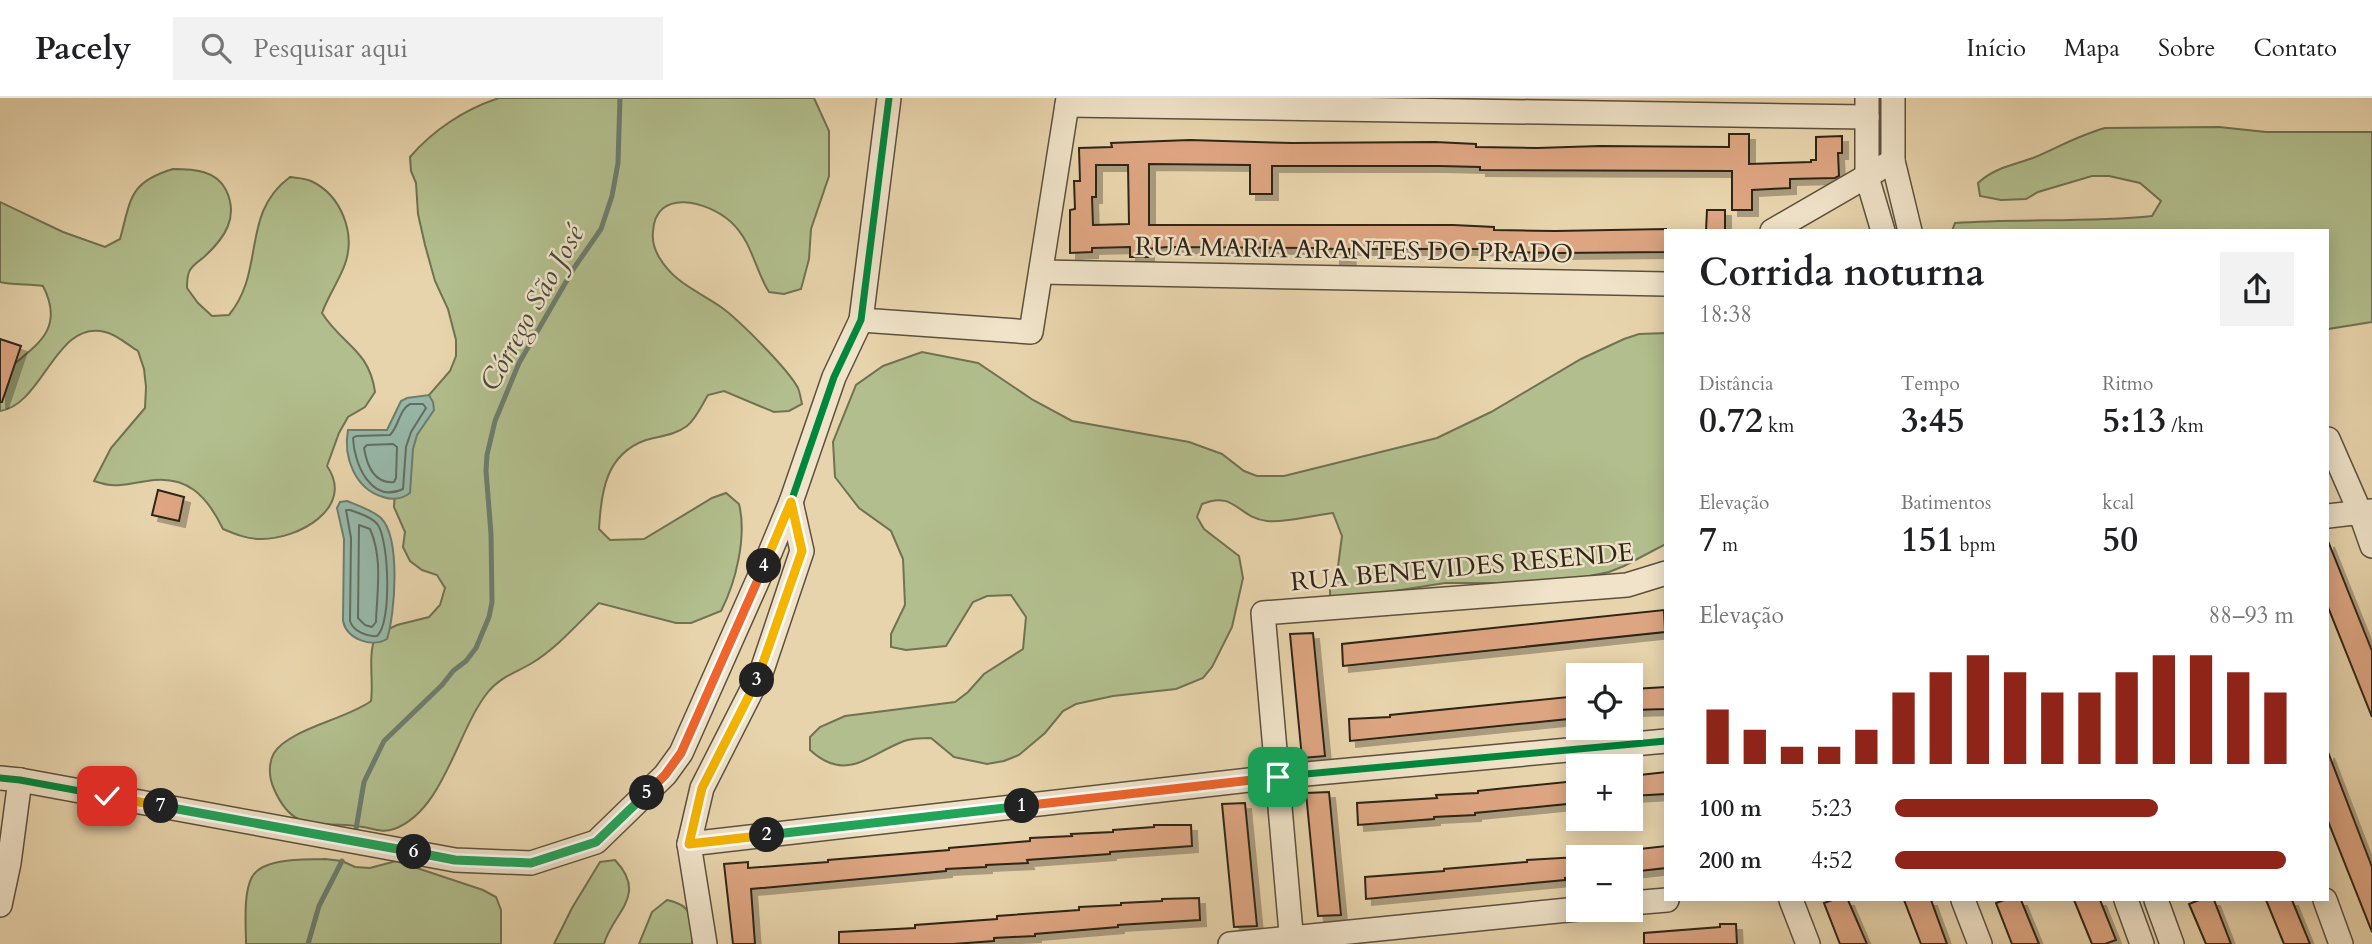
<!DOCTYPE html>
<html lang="pt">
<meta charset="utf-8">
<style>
body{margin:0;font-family:Cardo,serif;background:#f2f2f2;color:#202124;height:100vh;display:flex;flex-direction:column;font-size:26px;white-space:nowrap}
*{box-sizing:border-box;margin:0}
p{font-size:23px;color:#757577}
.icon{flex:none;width:38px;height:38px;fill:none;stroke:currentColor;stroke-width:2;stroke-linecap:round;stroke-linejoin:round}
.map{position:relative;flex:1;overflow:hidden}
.panel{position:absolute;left:1664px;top:131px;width:665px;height:672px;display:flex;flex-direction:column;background:#fff;border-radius:0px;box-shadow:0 4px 18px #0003}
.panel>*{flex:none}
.tools{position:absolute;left:1566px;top:565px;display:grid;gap:14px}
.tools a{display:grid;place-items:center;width:77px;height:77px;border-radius:0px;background:#fff;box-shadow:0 4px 18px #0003;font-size:35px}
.pin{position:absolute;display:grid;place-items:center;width:60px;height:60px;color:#fff;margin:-30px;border-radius:14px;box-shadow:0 4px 10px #0006}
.km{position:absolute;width:35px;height:35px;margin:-18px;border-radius:50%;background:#222;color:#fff;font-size:19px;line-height:35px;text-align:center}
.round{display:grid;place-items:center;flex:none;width:74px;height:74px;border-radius:0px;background:#f2f2f2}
.summary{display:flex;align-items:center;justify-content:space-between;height:119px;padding:0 35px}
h1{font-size:38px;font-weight:700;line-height:52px}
.figures{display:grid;grid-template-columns:repeat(3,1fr);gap:10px;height:119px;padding:7px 35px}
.figures div{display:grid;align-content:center}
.figures b{font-size:35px;font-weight:700}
.figures small{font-size:19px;font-weight:400}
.figures p{font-size:19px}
.chart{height:196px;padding:14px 35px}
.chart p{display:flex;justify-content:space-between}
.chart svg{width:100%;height:126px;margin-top:7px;stroke:#8f2418;stroke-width:6}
ul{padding:0 35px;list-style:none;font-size:23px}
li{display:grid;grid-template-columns:112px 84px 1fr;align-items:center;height:52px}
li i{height:18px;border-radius:9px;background:#8f2418}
header{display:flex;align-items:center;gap:42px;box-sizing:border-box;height:98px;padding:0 35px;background:#fff;border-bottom:2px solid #e0e0e0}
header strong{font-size:33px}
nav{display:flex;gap:38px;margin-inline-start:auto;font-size:24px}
.search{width:490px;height:63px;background:#f2f2f2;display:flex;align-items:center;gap:18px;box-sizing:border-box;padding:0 24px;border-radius:0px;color:#757577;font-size:26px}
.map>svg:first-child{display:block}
.green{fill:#b2be8d;stroke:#707253;stroke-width:2}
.water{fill:#97b8a9;stroke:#6d7d6f;stroke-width:2}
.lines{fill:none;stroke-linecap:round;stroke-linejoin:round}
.shore{stroke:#626e61;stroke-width:2}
.stream{stroke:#6d7d6f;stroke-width:5}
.building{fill:#dda581;stroke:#2e2519;stroke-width:2;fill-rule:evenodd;filter:url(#shadow)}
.minor-casing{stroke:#5c513e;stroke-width:26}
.minor{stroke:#f0e3c9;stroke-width:23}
.cycleway-casing{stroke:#f0e3c9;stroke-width:11}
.cycleway{stroke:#00873e;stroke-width:7}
.split-1-casing{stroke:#fff;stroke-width:14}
.split-2-casing{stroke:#fff;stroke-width:14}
.split-3-casing{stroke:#fff;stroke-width:14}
.split-4-casing{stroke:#fff;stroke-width:14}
.split-5-casing{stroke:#fff;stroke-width:14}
.split-6-casing{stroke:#fff;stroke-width:14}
.split-7-casing{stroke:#fff;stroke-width:14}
.split-8-casing{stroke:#fff;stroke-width:14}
.split-1{stroke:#f0652b;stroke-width:9}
.split-2{stroke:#22a559;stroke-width:9}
.split-3{stroke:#f5b400;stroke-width:9}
.split-4{stroke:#f5b400;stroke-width:9}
.split-5{stroke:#f0652b;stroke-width:9}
.split-6{stroke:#22a559;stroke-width:9}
.split-7{stroke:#22a559;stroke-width:9}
.split-8{stroke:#f5b400;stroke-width:9}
.labels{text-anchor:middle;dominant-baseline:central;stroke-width:5;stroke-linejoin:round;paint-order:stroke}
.street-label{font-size:26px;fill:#2e2519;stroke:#f0e3c9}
.water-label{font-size:28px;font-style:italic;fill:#484a3d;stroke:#f0e3c9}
</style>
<header>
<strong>Pacely</strong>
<div class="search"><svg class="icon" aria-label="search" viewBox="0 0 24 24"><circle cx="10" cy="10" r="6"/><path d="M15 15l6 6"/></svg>Pesquisar aqui</div>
<nav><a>Início</a><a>Mapa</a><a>Sobre</a><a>Contato</a></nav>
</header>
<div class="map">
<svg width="2372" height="846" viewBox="0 0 2372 846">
<defs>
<filter id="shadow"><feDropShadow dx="6" dy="6" stdDeviation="0" flood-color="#0004"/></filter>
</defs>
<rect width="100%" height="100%" fill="#e8d4ac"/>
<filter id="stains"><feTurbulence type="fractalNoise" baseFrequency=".00286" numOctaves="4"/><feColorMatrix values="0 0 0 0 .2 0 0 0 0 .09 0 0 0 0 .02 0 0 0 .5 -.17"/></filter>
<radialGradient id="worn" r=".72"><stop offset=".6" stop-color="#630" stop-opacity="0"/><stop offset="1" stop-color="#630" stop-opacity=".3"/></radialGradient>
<!-- green -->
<g class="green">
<path d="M499,0H814L829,33V78L811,131L809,161L801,191L784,196L769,194C755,172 752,143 731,124C708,103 655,89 653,134C652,142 655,152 659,159C674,185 698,193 721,209C739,222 788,271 798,290C800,295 801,301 802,306L789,313L774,314L724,293L708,297C702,307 696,321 687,328C675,337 660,338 646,342C606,356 601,393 599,431L610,442L644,441L712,400L726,395L739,406C747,438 736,484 721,513L691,525H676L599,505C578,525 558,549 532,565C517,574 500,579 488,594C457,632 444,713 394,731C383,735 374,731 363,729C321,721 295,739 274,691C269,680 268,666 274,655C289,631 347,621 371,603C374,581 367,558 376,537L397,527L429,519L440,507L445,490L437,477L422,472L410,463L403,449L405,434L394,409L397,357L429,297L450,273L456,258V242L448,211L435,183L425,147L418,116L416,85L411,73L410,59C433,32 465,11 499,0Z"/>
<path d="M2219,29L2266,34H2372V224L2328,231V133H1952L1955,125C2020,120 2086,125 2152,118L2161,103L2140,85L2109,78H2092L2038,94L2026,101L2001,102L1980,98L1978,85C1994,70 2013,67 2033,60C2057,50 2079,37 2105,30Z"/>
<path d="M173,71C193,71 216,72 226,92C239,119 225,140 204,159C199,163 191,168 189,174C187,179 187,185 187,190L198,205L212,218L229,217C266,172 240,116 290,79C297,80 305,80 311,83C341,97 356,135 345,166C339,183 328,198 322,215C342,247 369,251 375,294L365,309L348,319L339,335L327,368C356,410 297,442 260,441C247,441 235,436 223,431C207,398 187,376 147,383C124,386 116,391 94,383L111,350L145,310L146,289L144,271L138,253C128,247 116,236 105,234C56,221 43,307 0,313V278C32,249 67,235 43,188C31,186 9,187 0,184V104L63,134L105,149L120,141C131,101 129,84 173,71Z"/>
<path d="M1666,235V446L1624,468L1609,474L1580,480L1537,485H1445L1388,494L1358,503H1330V490L1337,476L1342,438L1333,415C1314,417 1286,425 1267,423C1238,420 1235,392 1202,406L1197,419L1204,431L1239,458L1243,480L1232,529L1212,569L1203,580L1176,591L1113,598L1076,606L1063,613L1045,635L1019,657L1004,663L987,666L954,659L931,640C922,640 912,640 904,643C868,657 846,685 810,652V639L820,629L845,618L955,604L968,594L984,576L1023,551L1026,519L1011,497L987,498L973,504L946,548L906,552L891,549V536L905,507L903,461L891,433L859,410L835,379L833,344L856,287L883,268L922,254L978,265L1033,302L1072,323L1189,344L1222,356L1244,373L1257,378H1284L1437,340L1491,314L1581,261L1624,241L1639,236Z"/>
<path d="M325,761L342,763L355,769L370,770L396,763L483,792L496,799L501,812V846H246C246,828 243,795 252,779C263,759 305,762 325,761Z"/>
<path d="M615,762C649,798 612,815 604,846H554L572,810L600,764Z"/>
<path d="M667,802C695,808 692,821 692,846H639L652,814Z"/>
</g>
<!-- water -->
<g class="water">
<path d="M429,297L433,304L434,312L417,337L413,351L410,395C402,401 392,402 383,399C355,391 343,359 348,332H387L401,303L407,300Z"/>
<path d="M347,403C357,407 372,412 381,420C401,440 395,516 387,541C371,550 347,541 343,523L344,441L337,410L340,404Z"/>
</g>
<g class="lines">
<!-- shore -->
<g class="shore">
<path d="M410,306H423L426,310L411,334L406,349L403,391C371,406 354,366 353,340L356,338L390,337C399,328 399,312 410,306Z"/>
<path d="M393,346L397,349L396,380L394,384C374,386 367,368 364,350L367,347Z"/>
<path d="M346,412H350C358,415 373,419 378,427C389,444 392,525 377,538C367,539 353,533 350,523L351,440Z"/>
<path d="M359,427L370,431C383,460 377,493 376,524L372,529L365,527L358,520Z"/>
</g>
<!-- stream -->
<g class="stream">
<path d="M356,731L364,684L384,643L442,587L453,573L466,563L476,550L489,519L492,504L491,436L486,373L487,357L495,323L519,265L574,170L601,131L612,98L618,65L620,0"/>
<path d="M308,846L319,808L342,763"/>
</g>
</g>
<!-- building -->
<g class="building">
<path d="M1729,36H1749V66L1811,64V62H1816V39L1842,38V55H1838L1839,78L1835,80L1790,81V90L1752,92V112H1732V73L1480,72V69L1439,68H1272V96H1250V67L1149,66V127H1453L1494,129V132L1555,133L1666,131V154L1559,155L1498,154V152L1478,151H1349L1350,161H1334V151L1315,150L1167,149L1148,151V159H1130V149L1092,150V154L1070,155V112L1075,111L1074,83H1080L1079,50L1112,49L1111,45L1190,42L1292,45L1435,44L1476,46V49L1537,50L1600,48L1729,49ZM1096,67H1128L1129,126L1093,127L1092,99H1096Z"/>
<path d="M1707,112H1725V133H1706Z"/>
<path d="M0,241L21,248L2,304H0Z"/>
<path d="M158,392L184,399L179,423L152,417Z"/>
<path d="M2328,443L2372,553V619L2328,509Z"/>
<path d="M1664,512L1665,534L1343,568L1342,546Z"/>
<path d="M1313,535L1325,658L1302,660L1290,536Z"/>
<path d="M1666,589V611L1634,612L1633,591Z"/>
<path d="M1578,598V620L1350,643L1349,621L1390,619V617Z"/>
<path d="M2328,654L2372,769V834L2328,723Z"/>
<path d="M1666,674V696L1631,698V678Z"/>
<path d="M1576,683L1577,705L1475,715V717L1434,719V721L1358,727L1357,705L1437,700L1436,697L1478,695V693Z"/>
<path d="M1329,694L1341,817L1318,818L1306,695Z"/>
<path d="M1245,705L1257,828L1234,829L1222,706Z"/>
<path d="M1154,727H1191L1192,748L1110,754V756L1027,762L1028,765L986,767V769L946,771V773L751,791L755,846H733L724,766L748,764V770L828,764V762L949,752V750L1030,743V740L1072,738L1071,736L1113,734V732L1154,729Z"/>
<path d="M1666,748V770L1631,774V752Z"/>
<path d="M1578,759V779L1565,780V782L1366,801L1365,779L1444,773V771L1527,764V762Z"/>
<path d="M1199,800L1200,822L1118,827V829L1035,836V838L994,840V843L953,846H839V834L915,830V827L997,821V818L1079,812V809L1121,807V805L1162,803V801Z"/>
<path d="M1832,802H1848L1867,846H1840L1824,805Z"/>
<path d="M1904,802H1931L1947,846H1921Z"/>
<path d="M2004,802H2021L2039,846H2012L1996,805Z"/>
<path d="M2074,802H2100L2116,842L2105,846H2092Z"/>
<path d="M2199,802H2214L2231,846H2206L2189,806Z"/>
<path d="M2266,802H2292L2310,846H2284Z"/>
<path d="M1720,826H1736L1737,846H1644V835L1720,829Z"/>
</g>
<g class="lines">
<!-- minor casing -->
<g class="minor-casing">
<g id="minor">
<path d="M1867,0V79L1883,133"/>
<path d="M1893,0V63L1910,133"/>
<path d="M1067,7L1867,19"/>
<path d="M1772,133L1893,63"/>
<path d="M1041,174L1666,186"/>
<path d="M861,222L1031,234L1068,0"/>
<path d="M2328,341L2360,414L2372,448"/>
<path d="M2328,418L2372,413"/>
<path d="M0,680L20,682L455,762L531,765L596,744L665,677L681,655L769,457L791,404L834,279L861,222L889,0"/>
<path d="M689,746L1284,678L1666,643"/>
<path d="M1791,802L1808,846"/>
<path d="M1963,802L1980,846"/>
<path d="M2126,802L2142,846"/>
<path d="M2156,802L2172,846"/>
<path d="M2325,802L2341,846"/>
<path d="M1631,805L1667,802"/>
<path d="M0,807L9,765L20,682"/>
<path d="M705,846L689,746L702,690L762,572L802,453L791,404"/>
<path d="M1230,846L1578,811"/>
<path d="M1292,846L1263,515L1627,487L1666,475"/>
</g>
</g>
<!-- minor -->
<use href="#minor" class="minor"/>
<!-- cycleway casing -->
<g class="cycleway-casing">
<g id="cycleway">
<path d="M0,680L20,682L455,762L531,765L596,744L665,677L681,655L769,457L791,404L834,279L861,222L889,0"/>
<path d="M689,746L1284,678L1666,643"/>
</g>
</g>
<!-- cycleway -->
<use href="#cycleway" class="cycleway"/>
</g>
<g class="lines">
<!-- split-1 casing -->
<g class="split-1-casing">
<path id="split-1" d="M1022,708L1278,679"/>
</g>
<!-- split-2 casing -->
<g class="split-2-casing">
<path id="split-2" d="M767,737L1022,708"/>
</g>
<!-- split-3 casing -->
<g class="split-3-casing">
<path id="split-3" d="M757,582L702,690L689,746L767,737"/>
</g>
<!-- split-4 casing -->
<g class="split-4-casing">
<path id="split-4" d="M757,582L802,453L791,404L764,468"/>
</g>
<!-- split-5 casing -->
<g class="split-5-casing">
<path id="split-5" d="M647,695L665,677L681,655L764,468"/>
</g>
<!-- split-6 casing -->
<g class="split-6-casing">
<path id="split-6" d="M414,754L455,762L531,765L596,744L647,695"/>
</g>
<!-- split-7 casing -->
<g class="split-7-casing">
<path id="split-7" d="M161,708L414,754"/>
</g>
<!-- split-8 casing -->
<g class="split-8-casing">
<path id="split-8" d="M107,698L161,708"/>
</g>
<!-- split-1 -->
<use href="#split-1" class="split-1"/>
<!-- split-2 -->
<use href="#split-2" class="split-2"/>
<!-- split-3 -->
<use href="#split-3" class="split-3"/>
<!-- split-4 -->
<use href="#split-4" class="split-4"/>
<!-- split-5 -->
<use href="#split-5" class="split-5"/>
<!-- split-6 -->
<use href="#split-6" class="split-6"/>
<!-- split-7 -->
<use href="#split-7" class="split-7"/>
<!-- split-8 -->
<use href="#split-8" class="split-8"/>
</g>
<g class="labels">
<!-- street labels -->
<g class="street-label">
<text transform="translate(1354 152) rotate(1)">RUA MARIA ARANTES DO PRADO</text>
<text transform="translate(1462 469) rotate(-5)">RUA BENEVIDES RESENDE</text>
</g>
<!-- water labels -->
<g class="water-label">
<text transform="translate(532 210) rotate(-61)">Córrego São José</text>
</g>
</g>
<rect width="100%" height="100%" filter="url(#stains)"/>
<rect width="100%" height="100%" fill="url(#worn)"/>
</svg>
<div class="tools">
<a><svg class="icon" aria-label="locate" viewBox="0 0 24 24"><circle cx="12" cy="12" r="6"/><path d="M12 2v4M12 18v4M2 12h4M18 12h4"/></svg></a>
<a>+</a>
<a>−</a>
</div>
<div class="pin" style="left:1278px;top:679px;background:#1e9e55"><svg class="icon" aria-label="arrive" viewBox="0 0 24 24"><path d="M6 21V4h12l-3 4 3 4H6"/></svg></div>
<div class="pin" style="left:107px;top:698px;background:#d93025"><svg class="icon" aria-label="check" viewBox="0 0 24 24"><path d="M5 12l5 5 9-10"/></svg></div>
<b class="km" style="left:1022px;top:708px">1</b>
<b class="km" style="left:767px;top:737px">2</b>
<b class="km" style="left:757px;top:582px">3</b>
<b class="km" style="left:764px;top:468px">4</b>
<b class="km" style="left:647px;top:695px">5</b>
<b class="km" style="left:414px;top:754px">6</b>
<b class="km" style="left:161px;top:708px">7</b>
<section class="panel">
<div class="summary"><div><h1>Corrida noturna</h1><p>18:38</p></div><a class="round"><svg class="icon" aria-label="share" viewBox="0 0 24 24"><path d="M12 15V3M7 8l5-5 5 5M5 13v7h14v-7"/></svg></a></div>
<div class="figures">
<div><p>Distância</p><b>0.72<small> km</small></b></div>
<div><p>Tempo</p><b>3:45</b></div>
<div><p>Ritmo</p><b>5:13<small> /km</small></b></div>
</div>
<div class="figures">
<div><p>Elevação</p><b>7<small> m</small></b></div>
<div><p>Batimentos</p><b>151<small> bpm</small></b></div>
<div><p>kcal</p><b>50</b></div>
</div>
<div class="chart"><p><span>Elevação</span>88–93 m</p>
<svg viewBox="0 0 160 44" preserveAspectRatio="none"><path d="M5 44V25M15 44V32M25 44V38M35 44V38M45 44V32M55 44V19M65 44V12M75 44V6M85 44V12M95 44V19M105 44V19M115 44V12M125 44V6M135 44V6M145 44V12M155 44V19"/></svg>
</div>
<ul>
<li><b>100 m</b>5:23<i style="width:66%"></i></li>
<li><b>200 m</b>4:52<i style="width:98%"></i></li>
</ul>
</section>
</div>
